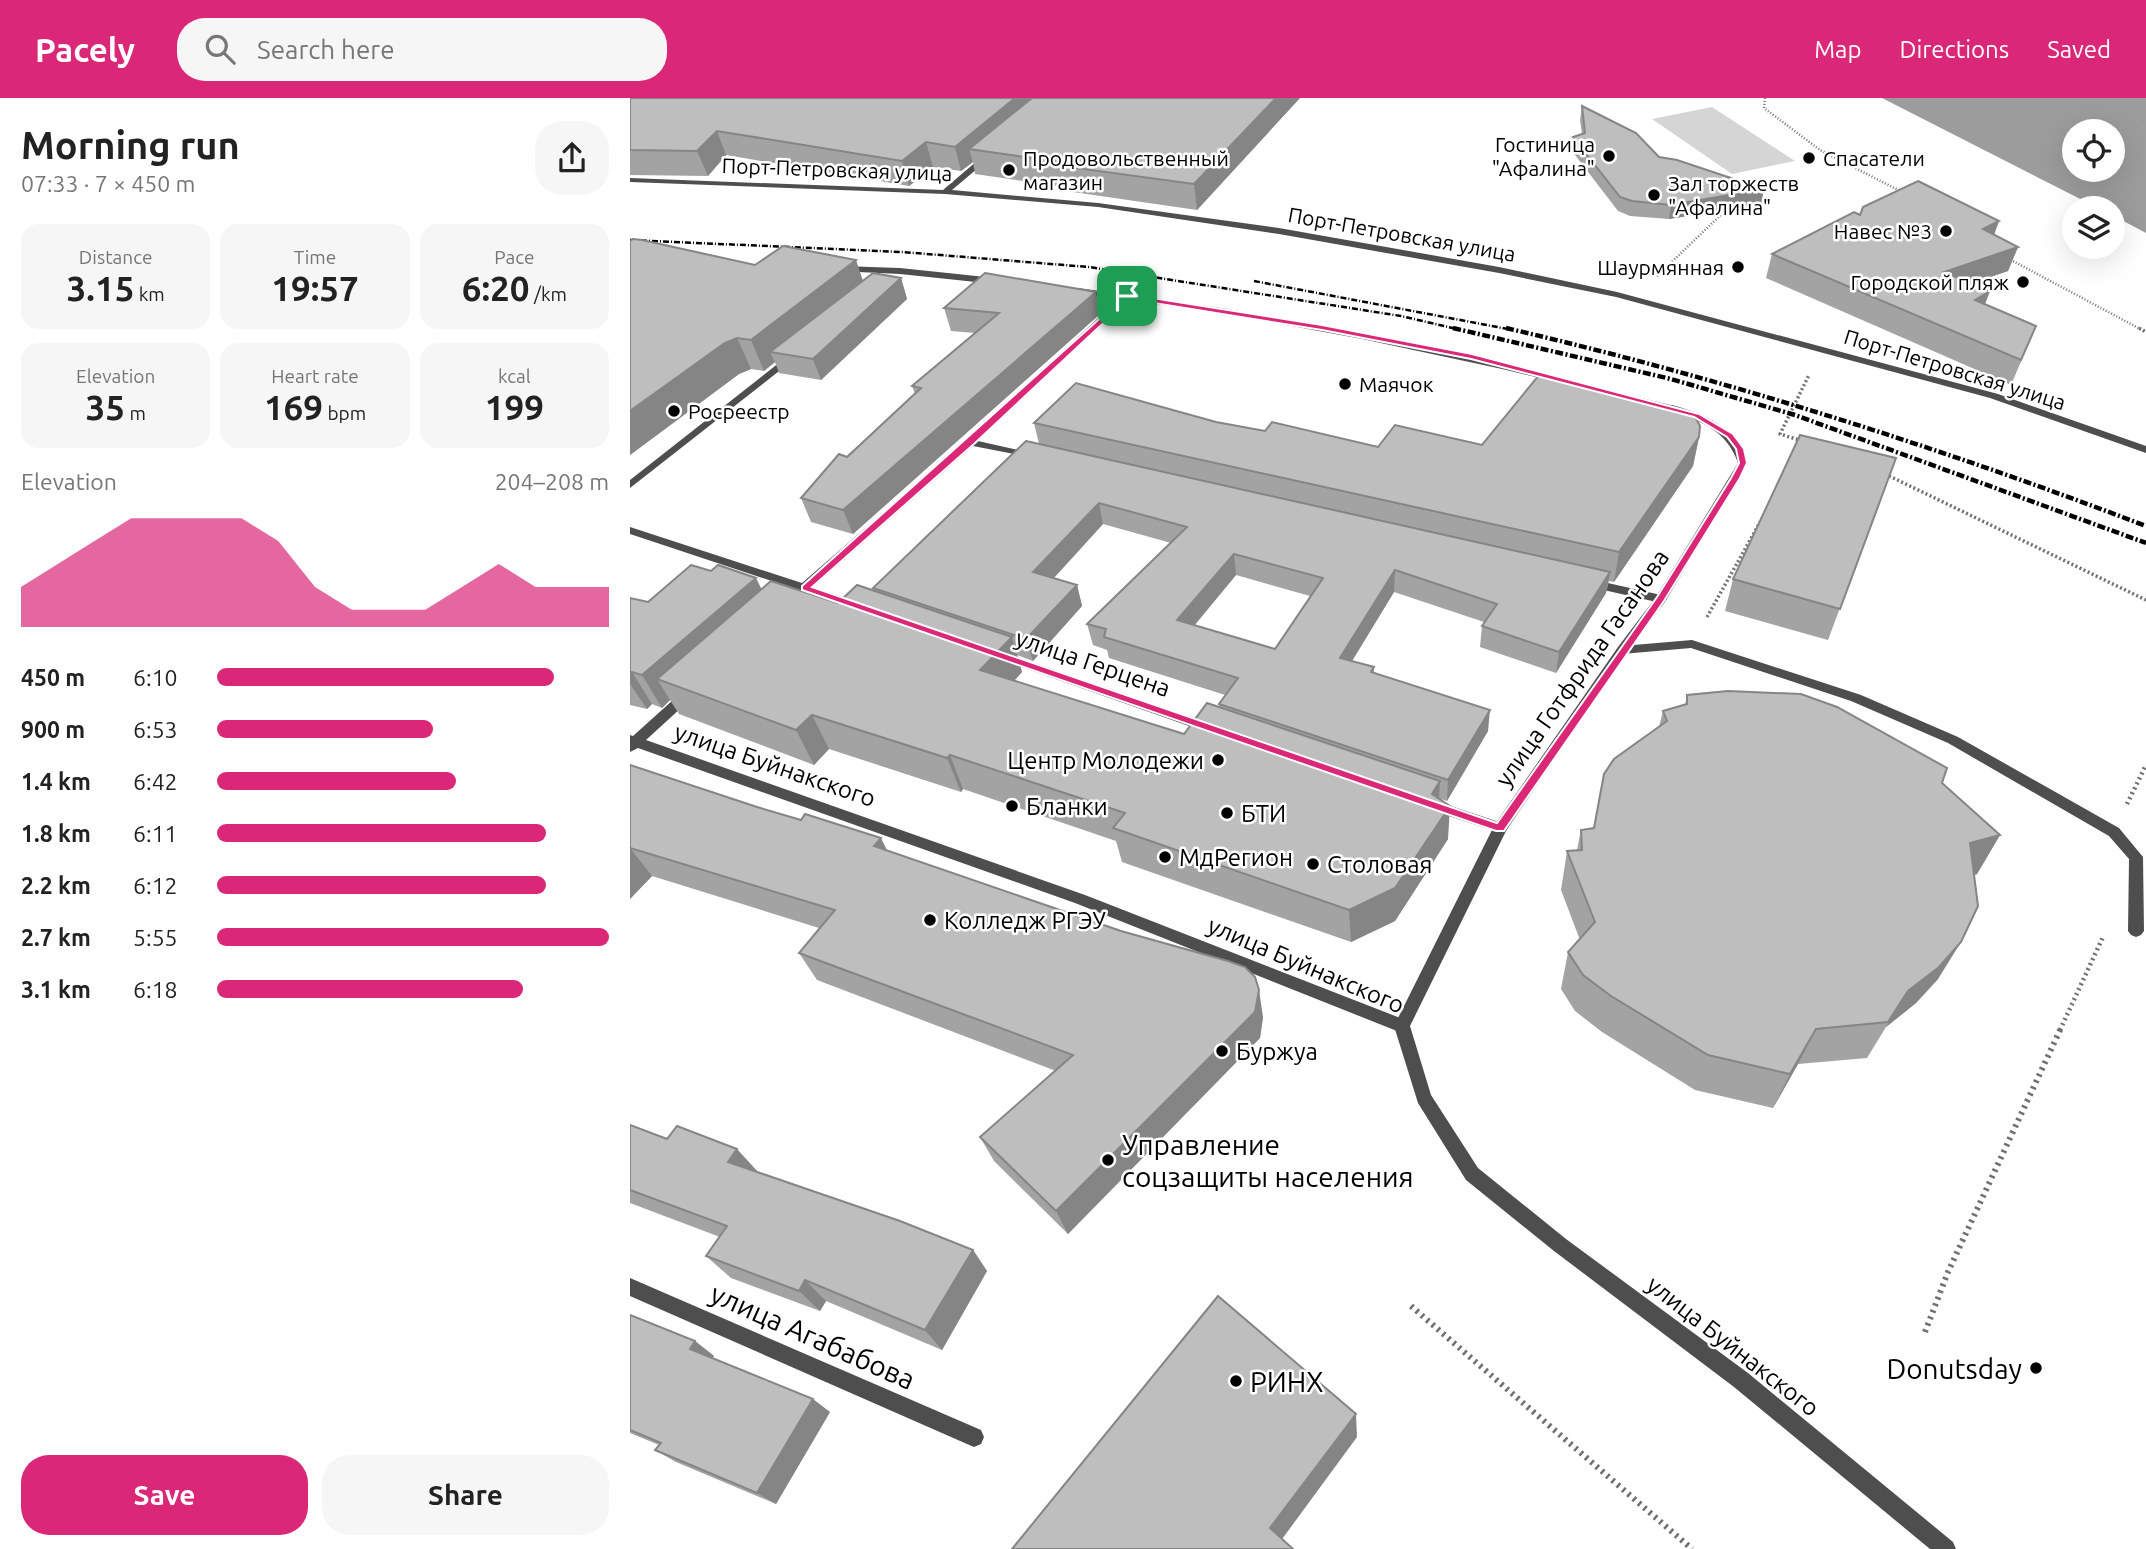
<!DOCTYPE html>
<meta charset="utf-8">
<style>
body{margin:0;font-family:Ubuntu,sans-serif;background:#f6f6f6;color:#222;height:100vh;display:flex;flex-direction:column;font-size:26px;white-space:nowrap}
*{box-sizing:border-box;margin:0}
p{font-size:23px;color:#767676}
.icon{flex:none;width:38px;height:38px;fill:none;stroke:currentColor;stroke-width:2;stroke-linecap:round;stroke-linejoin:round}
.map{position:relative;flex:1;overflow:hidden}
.side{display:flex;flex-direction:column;background:#fff;width:630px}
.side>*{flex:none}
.controls{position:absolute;left:1432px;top:21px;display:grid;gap:14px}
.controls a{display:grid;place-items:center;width:63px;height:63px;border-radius:50%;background:#fff;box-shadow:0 7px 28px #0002;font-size:35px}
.pin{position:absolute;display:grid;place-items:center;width:60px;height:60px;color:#fff;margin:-30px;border-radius:14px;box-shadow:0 4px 10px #0006}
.round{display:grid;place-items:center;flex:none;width:74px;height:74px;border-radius:28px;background:#f6f6f6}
.overview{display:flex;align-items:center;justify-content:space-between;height:119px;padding:0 21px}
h1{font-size:38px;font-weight:700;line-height:52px}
.figures{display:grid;grid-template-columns:repeat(3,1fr);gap:10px;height:119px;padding:7px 21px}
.figures div{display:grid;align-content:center;border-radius:18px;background:#f6f6f6;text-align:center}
.figures b{font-size:35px;font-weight:700}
.figures small{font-size:19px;font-weight:400}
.figures p{font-size:19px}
.chart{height:196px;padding:14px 21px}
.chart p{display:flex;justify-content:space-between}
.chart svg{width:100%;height:126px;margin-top:7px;fill:#db2777;opacity:.7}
.cta{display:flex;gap:14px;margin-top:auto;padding:14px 21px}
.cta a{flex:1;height:80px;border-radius:28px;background:#db2777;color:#fff;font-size:28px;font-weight:700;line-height:80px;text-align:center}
.cta a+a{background:#f6f6f6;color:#222}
ul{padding:0 21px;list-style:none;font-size:23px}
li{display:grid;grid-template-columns:112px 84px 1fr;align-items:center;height:52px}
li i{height:18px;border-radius:9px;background:#db2777}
header{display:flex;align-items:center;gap:42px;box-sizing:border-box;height:98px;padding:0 35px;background:#db2777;color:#fff}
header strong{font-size:33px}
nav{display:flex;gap:38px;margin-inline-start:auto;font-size:24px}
.search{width:490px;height:63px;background:#f6f6f6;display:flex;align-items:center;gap:18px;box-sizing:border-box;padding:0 24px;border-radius:28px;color:#767676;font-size:26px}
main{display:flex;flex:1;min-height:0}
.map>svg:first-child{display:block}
.green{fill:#d5d5d5}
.water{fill:#9c9c9c;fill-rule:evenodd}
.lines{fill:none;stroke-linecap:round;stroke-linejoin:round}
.path-far3{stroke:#707070;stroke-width:2.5;stroke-dasharray:1 2;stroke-linecap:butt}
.path-far2{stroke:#707070;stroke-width:3.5;stroke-dasharray:2 2.5;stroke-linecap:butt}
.path-far1{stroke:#707070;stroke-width:4.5;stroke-dasharray:2 3.5;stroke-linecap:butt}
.path{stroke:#707070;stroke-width:6;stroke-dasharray:2.5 4.5;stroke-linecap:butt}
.minor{fill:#4e4e4e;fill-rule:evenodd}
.tertiary{fill:#4e4e4e;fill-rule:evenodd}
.rail-far1{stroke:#000;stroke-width:2.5;stroke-dasharray:6 2 1 2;stroke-linecap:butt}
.rail{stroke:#000;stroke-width:4.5;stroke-dasharray:8 2.5 2 2.5;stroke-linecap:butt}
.wall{fill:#a3a3a3;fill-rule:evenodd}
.shaded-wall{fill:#858585}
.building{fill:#bebebe;stroke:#858585;stroke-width:2;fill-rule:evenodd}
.route{fill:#db2777;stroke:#fff;stroke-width:2;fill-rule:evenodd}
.poi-dot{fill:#000;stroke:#fff;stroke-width:2.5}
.labels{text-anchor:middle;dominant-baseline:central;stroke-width:5;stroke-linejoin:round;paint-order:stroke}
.far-poi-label{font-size:21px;fill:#000;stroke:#fff;text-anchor:start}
.far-street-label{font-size:21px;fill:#000;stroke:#fff}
.street-label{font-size:24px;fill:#000;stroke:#fff}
.poi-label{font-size:24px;fill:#000;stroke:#fff;text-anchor:start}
.near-poi-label{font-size:28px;fill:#000;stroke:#fff;text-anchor:start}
.near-street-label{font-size:28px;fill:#000;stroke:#fff}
</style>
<header>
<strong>Pacely</strong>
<div class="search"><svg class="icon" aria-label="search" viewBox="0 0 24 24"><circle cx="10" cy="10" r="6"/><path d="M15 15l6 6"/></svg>Search here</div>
<nav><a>Map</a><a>Directions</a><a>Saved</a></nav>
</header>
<main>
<section class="side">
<div class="overview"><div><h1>Morning run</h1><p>07:33 · 7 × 450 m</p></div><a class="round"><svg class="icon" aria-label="share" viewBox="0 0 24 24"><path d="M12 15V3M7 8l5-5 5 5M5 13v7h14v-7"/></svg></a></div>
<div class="figures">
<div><p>Distance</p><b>3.15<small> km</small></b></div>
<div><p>Time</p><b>19:57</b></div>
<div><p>Pace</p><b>6:20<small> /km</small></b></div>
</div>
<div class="figures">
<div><p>Elevation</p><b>35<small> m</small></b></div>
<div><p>Heart rate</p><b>169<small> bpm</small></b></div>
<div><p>kcal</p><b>199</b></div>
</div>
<div class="chart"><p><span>Elevation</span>204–208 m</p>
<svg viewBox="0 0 160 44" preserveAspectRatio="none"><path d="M0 44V30L10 22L20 14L30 6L40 6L50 6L60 6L70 14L80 30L90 38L100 38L110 38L120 30L130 22L140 30L150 30L160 30V44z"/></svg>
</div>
<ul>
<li><b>450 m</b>6:10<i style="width:86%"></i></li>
<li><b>900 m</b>6:53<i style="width:55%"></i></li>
<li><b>1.4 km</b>6:42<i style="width:61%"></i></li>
<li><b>1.8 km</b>6:11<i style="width:84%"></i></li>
<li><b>2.2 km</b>6:12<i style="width:84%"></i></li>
<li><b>2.7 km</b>5:55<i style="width:100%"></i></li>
<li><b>3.1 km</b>6:18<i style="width:78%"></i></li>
</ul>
<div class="cta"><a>Save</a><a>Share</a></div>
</section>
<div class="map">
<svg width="1516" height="1451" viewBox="0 0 1516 1451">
<rect width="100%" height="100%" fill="#fff"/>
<!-- green -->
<path class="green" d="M1082,9L1165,63L1102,76L1022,21Z"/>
<!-- water -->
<path class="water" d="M1252,0H1516V135L1482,117V110H1468ZM1444,33H1482V72H1444Z"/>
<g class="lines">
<!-- path-far3 -->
<g class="path-far3">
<path d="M1135,0L1134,10L1190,52L1272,94"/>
<path d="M1380,158L1383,163L1512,232"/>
<path d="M1027,178L1098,110"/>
</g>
<!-- path-far2 -->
<g class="path-far2">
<path d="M1509,230L1516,234"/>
<path d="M1172,343L1150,336L1179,277"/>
<path d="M1255,376L1516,502"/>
<path d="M1077,519L1133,419"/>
</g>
<!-- path-far1 -->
<g class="path-far1">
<path d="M1497,706L1516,667"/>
<path d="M1430,932L1473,839"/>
</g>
<!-- path -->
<g class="path">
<path d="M781,1208L1062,1451"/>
<path d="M1295,1234L1318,1174L1431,930"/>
</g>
<!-- minor -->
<g class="minor">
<path d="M354,57L361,59L322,92L468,105L649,130L869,169L987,194L1368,296L1516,348V355L1360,300L986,199L869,175L649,136L468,109L315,96L0,84V80L313,92Z"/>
<path d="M494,196L501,198L348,343L405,356V360L343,348L183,489L232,505V511H224L176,495L167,496L166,491L0,436V429L172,485L337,342Z"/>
<path d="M159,257L167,259L0,390V382Z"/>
<path d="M960,481L1031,497L1037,501L1031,505L956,488V482Z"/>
<path d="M1062,542L1231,597L1328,639L1489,730L1513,759L1514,833L1511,837L1506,839L1501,837L1498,833L1499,761L1479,738L1318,645L1221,603L1061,550L992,556L986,552L992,548Z"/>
<path d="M373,554L583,627L585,630L578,635L573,633L369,561L367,558L369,555Z"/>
<path d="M58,592L63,593L64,596L63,599L16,642L455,797L778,923L780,928L778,933L772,935L445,805L8,650L0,654V637L3,638L53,593Z"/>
<path d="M803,702L875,726L877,730L875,734L870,735L798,711L796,707L798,703Z"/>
<path d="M0,1180L351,1332L354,1339L351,1346L344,1349L337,1346L0,1198Z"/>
</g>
<!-- tertiary -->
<g class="tertiary">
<path d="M211,168L270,170L365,180L369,183L365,186L270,176L208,173V169Z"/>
<path d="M448,190L591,210L732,235L872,265L1017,302L1012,305L872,271L732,241L591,215L445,195V191Z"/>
<path d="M1042,307C1076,316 1106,330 1118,365L1035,504L996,555L876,733L780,928L801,997L848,1070L936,1141L1118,1275L1323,1444L1326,1451H1300L1104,1289L924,1153L836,1082L788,1005L764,928L865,726L988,549L1026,499L1108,365C1097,332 1069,322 1038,312V308Z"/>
</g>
<!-- rail-far1 -->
<g class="rail-far1">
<path d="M0,142L272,154L459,169L771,218L831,232"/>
<path d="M624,183L883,232"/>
</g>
<!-- rail -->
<g class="rail">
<path d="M823,230L1041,281L1165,317L1516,445"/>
<path d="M876,230C1095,281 1306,348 1516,428"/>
</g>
</g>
<!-- wall -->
<g class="wall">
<path d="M0,0H670L567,112L436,93L435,89L345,76L343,64L331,73L303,69L279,88L96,57L78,78L0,77Z"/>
<path d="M952,8L1029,59L1134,91L1131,106L1039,121L1000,118L988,113L942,53L943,39L952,36L950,22Z"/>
<path d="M1230,117L1369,123L1364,137L1388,149L1378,173L1342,185L1355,206L1406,228L1381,287L1136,180L1142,156Z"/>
<path d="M125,167L233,183L271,180L277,201L191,282L149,275L145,264L134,273L121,271L109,276L0,357Z"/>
<path d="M314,210L470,216L223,436L181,424L171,400L285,296L282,288L345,235L321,233Z"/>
<path d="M586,324L635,333L748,349L852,347L1069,339L1063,368L984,484L979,483L976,495L926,575L850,549L852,528L854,524L764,494L722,563L744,569V574L858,633L817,703L811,701L818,741L765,823L721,844L492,764L486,743L333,691L331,694L199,651L184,667L49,616L40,602L32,610L22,606L17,611L0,607V500L18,504L131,491L208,505L245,493L243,490L409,346L404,325ZM473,426L541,445L457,526L463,547L477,552L479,560L595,597L589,606V609L554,636L384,583L392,574L387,557L403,563L452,508L447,487L424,480ZM606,477L680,498L645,551L565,527Z"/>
<path d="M1266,360L1198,542L1095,513L1103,481Z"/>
<path d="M1057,597L1312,685L1370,737L1347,776L1344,777L1308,881L1286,905L1256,929L1237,960L1168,966L1143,1010L1065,992L972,934L945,913L931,891L938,854L950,842L931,792L937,753L947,752L951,732L964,730L974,676L1029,629L1033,613L1055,607Z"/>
<path d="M0,667L257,753L633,919L630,940L438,1136L364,1063L350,1039L426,973L187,882L169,855L189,830L22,778L0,801Z"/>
<path d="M0,1027L37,1041L343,1152L357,1173L312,1252L196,1203L190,1213L101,1180L76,1158L90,1139L0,1105Z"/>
<path d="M0,1217L65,1243L84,1258L82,1260L200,1314L146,1406L46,1364L25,1352L29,1347L0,1335Z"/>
</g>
<!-- shaded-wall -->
<g class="shaded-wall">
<path d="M385,0H419L339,51L343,64L331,73L325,49Z"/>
<path d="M646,0H670L567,112L564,86Z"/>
<path d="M87,33L96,57L78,78L67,53Z"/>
<path d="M296,44L303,69L279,88L272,63Z"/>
<path d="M1134,91L1131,106L1039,121L1041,107Z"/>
<path d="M1369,123L1360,147L1353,131Z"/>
<path d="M1388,149L1378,173L1305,198L1314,174Z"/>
<path d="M226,162L236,192L140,254L145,264L134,273L121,242Z"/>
<path d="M271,180L277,201L191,282L183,261Z"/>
<path d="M1360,193L1351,217L1345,202Z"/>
<path d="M466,194L470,216L223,436L213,412Z"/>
<path d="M107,240L121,271L109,276L0,357V313L95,245Z"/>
<path d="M1069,339L1063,368L984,484L989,454Z"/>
<path d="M469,405L473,426L409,496L403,474Z"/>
<path d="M604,456L606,477L551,543L547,522Z"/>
<path d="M765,472L764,494L711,581L710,560Z"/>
<path d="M980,474L976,495L926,575L929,554Z"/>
<path d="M126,480L142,512L27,581L40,602L32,610L12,577Z"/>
<path d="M447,487L452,508L403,563L396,541Z"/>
<path d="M382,539L392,574L362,607L350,572Z"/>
<path d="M2,574L22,606L17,611L0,586V575Z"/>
<path d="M860,612L858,633L817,703L818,682Z"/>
<path d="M182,617L199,651L184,667L166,632Z"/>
<path d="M320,657L333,691L331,694L317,660Z"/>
<path d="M810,683L808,717L802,696Z"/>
<path d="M820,708L818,741L765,823L721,844L719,812Z"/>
<path d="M1370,737L1347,776L1317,783L1340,745Z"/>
<path d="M251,740L265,769L244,748Z"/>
<path d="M0,750L22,778L0,801Z"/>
<path d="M1331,844L1308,881L1286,905L1256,929L1237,960L1278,893Z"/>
<path d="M629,892L633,919L630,940L438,1136L426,1113Z"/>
<path d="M1186,931L1168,966L1143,1010L1160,976Z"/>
<path d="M107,1051L129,1075L98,1064Z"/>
<path d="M343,1152L357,1173L312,1252L295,1232Z"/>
<path d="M175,1182L196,1203L190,1213L169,1193Z"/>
<path d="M65,1243L84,1258L79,1265L60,1251Z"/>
<path d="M183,1301L200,1314L146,1406L127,1395Z"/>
<path d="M726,1316L727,1339L647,1448L640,1430Z"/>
</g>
<!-- building -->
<g class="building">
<path d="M0,0H385L325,49L296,44L272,63L87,33L67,53L0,52Z"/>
<path d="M402,0H646L564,86L431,68L436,65L339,51Z"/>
<path d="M952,8L1006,35L1029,59L1047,62L1134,91L1041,107L1002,103L990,99L943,39L955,35Z"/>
<path d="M1288,83L1369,123L1353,131L1388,149L1314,174L1360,193L1345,202L1406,228L1391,262L1142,156L1224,114L1230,117L1233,109Z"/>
<path d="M3,141L12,142L125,167L153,148L226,162L121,242L107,240L95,245L0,313V143Z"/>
<path d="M243,175L271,180L183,261L140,254Z"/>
<path d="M355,175L466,194L213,412L171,400L209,356L217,359L291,290L282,288L369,215L314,210Z"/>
<path d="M909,277L1045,309L1064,317L1070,328L1069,339L989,454L404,325L446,285L586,324L635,333L642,324L748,349L765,327L852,347Z"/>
<path d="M1170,337L1266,360L1210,511L1103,481Z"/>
<path d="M396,343L980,474L929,554L852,528L867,506L765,472L710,560L744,569L741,574L860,612L818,682L589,606L608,580L474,539L476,531L457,526L557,429L469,405L403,474L447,487L396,541L243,490ZM604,456L693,480L645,551L547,522Z"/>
<path d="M61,467L81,473L88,467L126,480L12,577L2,574L0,575V500L18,504Z"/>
<path d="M141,483L208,505L227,487L382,539L350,572L554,636L577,605L810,683L802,696L820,708L765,790L719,812L483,730L495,715L320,657L317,660L182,617L166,632L27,581Z"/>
<path d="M1098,593L1171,596L1207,609L1317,670L1312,685L1370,737L1340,745L1348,808L1331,844L1309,869L1278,893L1258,924L1186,931L1160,976L1078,957L981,898L953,877L938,854L965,824L937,753L952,752L951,732L964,730L974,676L984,661L1037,623L1033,613L1057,606V597Z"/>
<path d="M0,667L127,709L171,722L175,716L251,740L244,748L491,833L598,863L615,869L625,879L629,892L625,914L426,1113L350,1039L443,957L169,855L205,812L0,750Z"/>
<path d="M0,1027L37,1041L47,1028L107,1051L98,1064L270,1123L343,1152L295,1232L175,1182L169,1193L76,1158L97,1128L0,1092Z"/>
<path d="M588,1198L726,1316L640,1430L663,1451H382Z"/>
<path d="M0,1217L65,1243L60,1251L183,1301L127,1395L25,1352L31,1345L0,1332Z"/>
</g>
<!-- route -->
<path class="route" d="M497,196L692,227L842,256L1069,316L1103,336L1114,351L1117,365L1110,380L1034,503L874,733H866L172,492V488ZM499,201L692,232L841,261L1064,319L1097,339L1106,351L1109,365L1101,380L1027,499L867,725L182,489L344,346Z"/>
<!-- markers -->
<g class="poi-dot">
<circle cx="979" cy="58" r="7"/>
<circle cx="1179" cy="60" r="7"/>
<circle cx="379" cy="72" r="7"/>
<circle cx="1024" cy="97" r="7"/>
<circle cx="1316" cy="133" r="7"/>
<circle cx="1108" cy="169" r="7"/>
<circle cx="1393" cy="184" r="7"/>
<circle cx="715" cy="286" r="7"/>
<circle cx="44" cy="313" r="7"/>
<circle cx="588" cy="662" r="7"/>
<circle cx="382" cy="708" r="7"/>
<circle cx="597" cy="715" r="7"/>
<circle cx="535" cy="759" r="7"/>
<circle cx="683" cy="766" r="7"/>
<circle cx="300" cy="822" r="7"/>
<circle cx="592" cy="953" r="7"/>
<circle cx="478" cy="1062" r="7"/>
<circle cx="1406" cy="1270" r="7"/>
<circle cx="606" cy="1283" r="7"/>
</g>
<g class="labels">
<!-- far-poi labels -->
<g class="far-poi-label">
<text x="965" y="46" text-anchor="end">Гостиница<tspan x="965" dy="24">"Афалина"</tspan></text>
<text x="393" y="60">Продовольственный<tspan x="393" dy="24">магазин</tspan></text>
<text x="1193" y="60">Спасатели</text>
<text x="1038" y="85">Зал торжеств<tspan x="1038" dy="24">"Афалина"</tspan></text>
<text x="1302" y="133" text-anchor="end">Навес №3</text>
<text x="1094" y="169" text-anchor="end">Шаурмянная</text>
<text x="1379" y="184" text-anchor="end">Городской пляж</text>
<text x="729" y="286">Маячок</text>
<text x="58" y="313">Росреестр</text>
</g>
<!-- far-street labels -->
<g class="far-street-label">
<text transform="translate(207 71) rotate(2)">Порт-Петровская улица</text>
<text transform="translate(772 136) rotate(10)">Порт-Петровская улица</text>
<text transform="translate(1325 271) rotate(17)">Порт-Петровская улица</text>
</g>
<!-- street labels -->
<g class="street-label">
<text transform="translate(463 565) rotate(19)">улица Герцена</text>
<text transform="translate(952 570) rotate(-55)">улица Готфрида Гасанова</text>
<text transform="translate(145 667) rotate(19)">улица Буйнакского</text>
<text transform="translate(676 867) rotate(23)">улица Буйнакского</text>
<text transform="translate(1103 1248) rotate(38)">улица Буйнакского</text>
</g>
<!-- poi labels -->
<g class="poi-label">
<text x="574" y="662" text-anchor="end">Центр Молодежи</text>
<text x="396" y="708">Бланки</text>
<text x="611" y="715">БТИ</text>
<text x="549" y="759">МдРегион</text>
<text x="697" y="766">Столовая</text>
<text x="314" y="822">Колледж РГЭУ</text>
<text x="606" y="953">Буржуа</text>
</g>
<!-- near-poi labels -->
<g class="near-poi-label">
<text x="492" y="1046">Управление<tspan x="492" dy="32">соцзащиты населения</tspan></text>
<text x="1392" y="1270" text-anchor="end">Donutsday</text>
<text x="620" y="1283">РИНХ</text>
</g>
<!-- near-street labels -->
<g class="near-street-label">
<text transform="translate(183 1238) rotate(24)">улица Агабабова</text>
</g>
</g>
</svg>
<div class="controls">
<a><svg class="icon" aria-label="locate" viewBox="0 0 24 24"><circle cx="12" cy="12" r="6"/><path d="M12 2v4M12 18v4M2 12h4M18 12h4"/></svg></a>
<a><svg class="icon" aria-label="layers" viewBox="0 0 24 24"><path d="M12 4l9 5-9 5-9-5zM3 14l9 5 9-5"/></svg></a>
</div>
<div class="pin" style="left:497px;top:198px;background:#1e9e55"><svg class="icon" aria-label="arrive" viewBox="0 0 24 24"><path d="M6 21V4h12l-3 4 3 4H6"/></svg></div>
</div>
</main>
